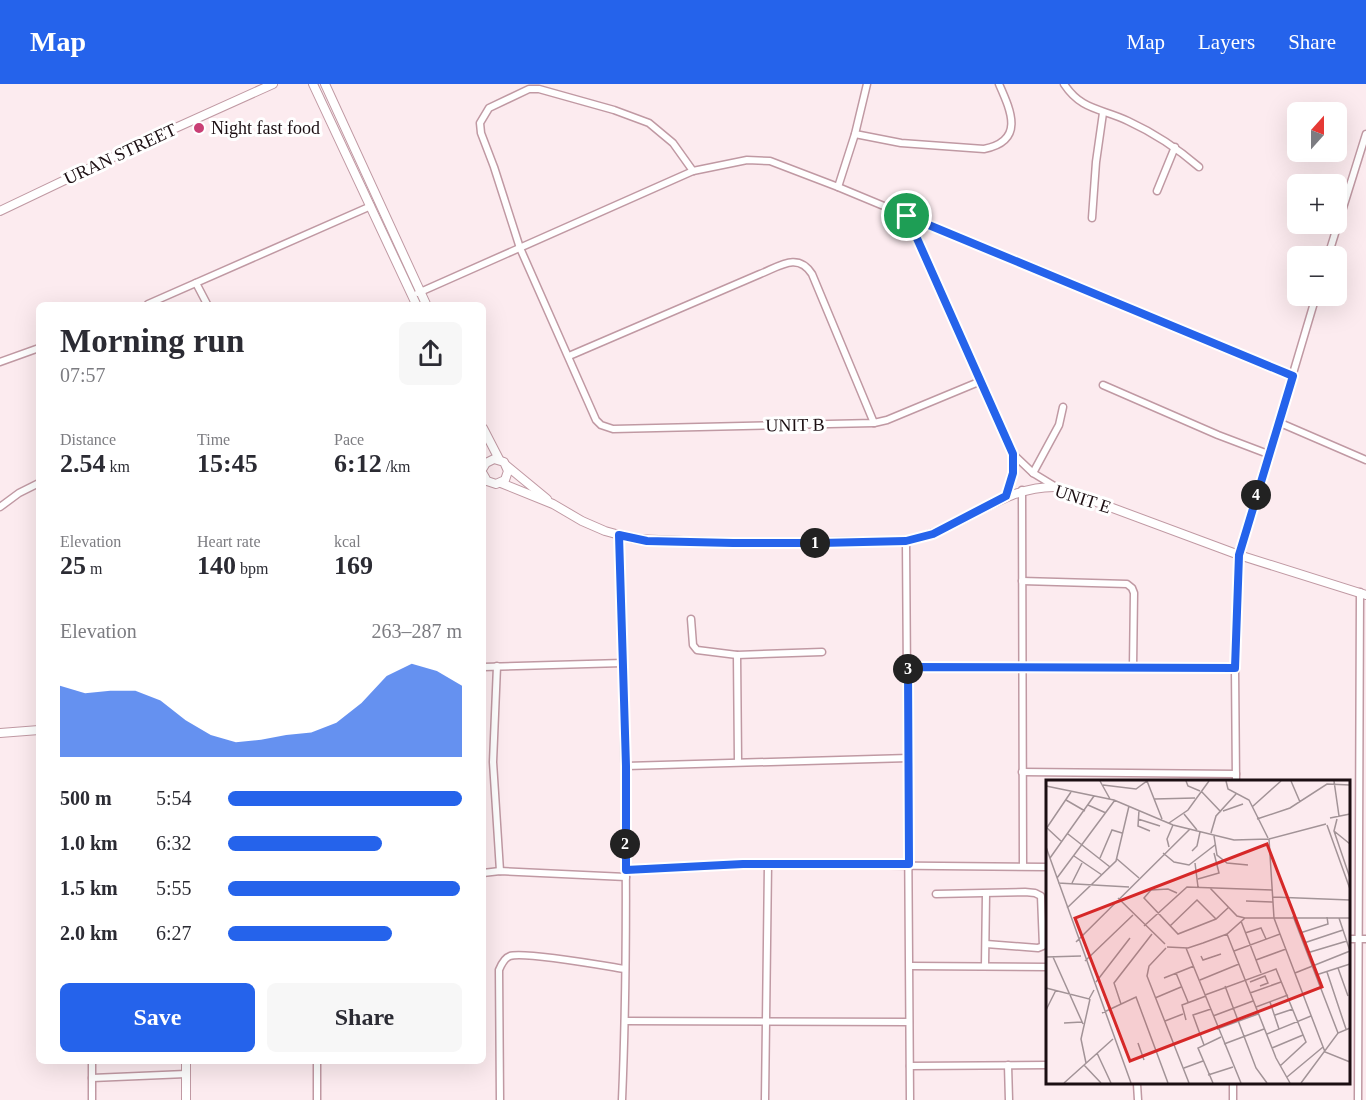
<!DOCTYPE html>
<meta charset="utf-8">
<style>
body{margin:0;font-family:Georgia,serif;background:#f7f7f7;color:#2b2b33;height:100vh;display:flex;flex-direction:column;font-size:22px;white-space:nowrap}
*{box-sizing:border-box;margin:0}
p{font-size:20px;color:#7c7c81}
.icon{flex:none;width:33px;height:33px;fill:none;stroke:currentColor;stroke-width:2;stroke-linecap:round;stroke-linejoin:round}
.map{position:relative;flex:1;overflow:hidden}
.drawer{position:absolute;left:36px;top:218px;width:450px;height:762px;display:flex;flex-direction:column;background:#fff;border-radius:9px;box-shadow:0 6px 24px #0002}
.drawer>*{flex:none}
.needle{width:39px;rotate:21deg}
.controls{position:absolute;left:1287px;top:18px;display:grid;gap:12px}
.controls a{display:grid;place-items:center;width:60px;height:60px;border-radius:9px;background:#fff;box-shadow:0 6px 24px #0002;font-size:30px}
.pin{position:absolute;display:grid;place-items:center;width:51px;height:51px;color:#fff;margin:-26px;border:3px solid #fff;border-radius:50%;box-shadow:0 2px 6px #0007}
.km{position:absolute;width:30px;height:30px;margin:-15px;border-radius:50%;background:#222;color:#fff;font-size:16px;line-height:30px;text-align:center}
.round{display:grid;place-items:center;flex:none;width:63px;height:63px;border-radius:9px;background:#f7f7f7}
.overview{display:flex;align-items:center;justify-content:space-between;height:102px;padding:0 24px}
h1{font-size:33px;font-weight:800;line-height:45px}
.stats{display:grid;grid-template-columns:repeat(3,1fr);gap:9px;height:102px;padding:6px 24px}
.stats div{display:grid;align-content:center}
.stats b{font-size:26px;font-weight:800}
.stats small{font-size:16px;font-weight:400}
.stats p{font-size:16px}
.chart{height:168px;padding:12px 24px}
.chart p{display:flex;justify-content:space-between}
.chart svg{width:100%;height:108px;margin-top:6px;fill:#2563eb;opacity:.7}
.primary-button{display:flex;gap:12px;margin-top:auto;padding:12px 24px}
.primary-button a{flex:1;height:69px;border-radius:9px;background:#2563eb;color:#fff;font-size:24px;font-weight:800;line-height:69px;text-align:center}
.primary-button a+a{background:#f7f7f7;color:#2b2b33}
ul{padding:0 24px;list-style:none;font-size:20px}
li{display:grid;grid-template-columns:96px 72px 1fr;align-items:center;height:45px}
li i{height:15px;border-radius:8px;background:#2563eb}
header{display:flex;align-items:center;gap:36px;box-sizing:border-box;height:84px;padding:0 30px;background:#2563eb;color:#fff}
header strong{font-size:28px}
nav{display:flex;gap:33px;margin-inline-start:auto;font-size:21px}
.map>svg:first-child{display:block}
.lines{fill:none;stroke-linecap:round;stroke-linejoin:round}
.minor-casing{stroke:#c099a3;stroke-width:9}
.tertiary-casing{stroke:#c099a3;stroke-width:10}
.minor{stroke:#fff;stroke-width:6}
.tertiary{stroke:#fff;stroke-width:8}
.route-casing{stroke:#fff;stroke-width:12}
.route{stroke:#2563eb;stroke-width:8}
.poi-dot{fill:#c93f75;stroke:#fff;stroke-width:2}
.labels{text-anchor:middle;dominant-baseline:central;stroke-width:6;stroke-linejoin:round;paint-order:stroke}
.poi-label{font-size:18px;fill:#1b0e12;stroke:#fff;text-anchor:start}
.street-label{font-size:18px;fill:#1b0e12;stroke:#fff}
.inset-road{fill:none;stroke:#a29397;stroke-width:1.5}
.view{fill:#d62828;fill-opacity:0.15;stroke:#d62828;stroke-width:3}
.inset-edge{fill:none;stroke:#1b0e12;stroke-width:3}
</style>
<header>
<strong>Map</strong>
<nav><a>Map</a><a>Layers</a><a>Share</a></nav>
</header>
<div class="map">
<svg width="1366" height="1016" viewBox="0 0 1366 1016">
<rect width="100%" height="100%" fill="#fcebef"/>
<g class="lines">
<!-- minor casing -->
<g class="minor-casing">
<g id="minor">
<path d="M1064,0C1082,27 1101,24 1128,37C1154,49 1177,64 1199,83"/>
<path d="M855,50L901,59L984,65C1025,57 1011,27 999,0"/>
<path d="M693,87L673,59L649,39L614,26L539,5H529L489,24L480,39L481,49L494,83L520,164L596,336L601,341L613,345L874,339L887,336L981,297"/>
<path d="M838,103L855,50L867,0"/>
<path d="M1157,107L1175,63"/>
<path d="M907,133L1013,370L1033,389L1056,403"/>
<path d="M1092,134L1096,78L1103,29"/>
<path d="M1328,172L1366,50"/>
<path d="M196,199L207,220"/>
<path d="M418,209L693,87L747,76L770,77L838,103L1293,292"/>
<path d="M148,220L371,122"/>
<path d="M569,272L760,190C780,182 798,168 812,190L874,339"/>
<path d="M0,278L39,264"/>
<path d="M1103,301L1218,351L1268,370"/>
<path d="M1278,338L1366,376"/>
<path d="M1033,389L1059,341L1063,323"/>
<path d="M1022,406L1023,782"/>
<path d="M1006,412L1013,389V370"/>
<path d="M0,423L19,409L39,399"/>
<path d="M619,451C624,639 630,828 622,1016"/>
<path d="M906,457L910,1016"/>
<path d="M1022,497L1127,500L1132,504L1134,509L1133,583"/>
<path d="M691,535L693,561L697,566L737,571L822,568"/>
<path d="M737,571L738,677"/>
<path d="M497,582L493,678L500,787"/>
<path d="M483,583L623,579"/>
<path d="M908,583L1235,584"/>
<path d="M626,682L909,674"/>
<path d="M1022,688L1236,690"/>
<path d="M1236,698L1235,584L1239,471L1316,212"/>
<path d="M626,786L743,780L1048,783"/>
<path d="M483,789L500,787L626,793"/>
<path d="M936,810L1025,808L1035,809L1041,812L1043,862L1038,864L986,860"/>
<path d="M1350,855H1366"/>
<path d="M910,882L1048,883"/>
<path d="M985,882L986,810"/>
<path d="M625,937L909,938"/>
<path d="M92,976V1016"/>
<path d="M317,976V1016"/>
<path d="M1008,981L1009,1016"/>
<path d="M910,982L1048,981"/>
<path d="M92,994L186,990"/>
<path d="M1137,1000L1138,1016"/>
<path d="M1233,1000V1016"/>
<path d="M500,1016L499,886C501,881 504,874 510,872C523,867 606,882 625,885"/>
<path d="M765,1016L768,780"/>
<path d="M1358,1016L1360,508"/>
</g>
</g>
<!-- tertiary casing -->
<g class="tertiary-casing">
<g id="tertiary">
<path d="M313,0L416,220"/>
<path d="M325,0L426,220"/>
<path d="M0,127L151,55L273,0"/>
<path d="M483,344L499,375"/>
<path d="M507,382L547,415"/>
<path d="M483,384L486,379L494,375L504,378L508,387L505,396L496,400L487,397L483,390"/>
<path d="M501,399L553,420L582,437L605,447L634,455L733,459L906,457C961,447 999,402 1056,403L1239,471L1366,511"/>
<path d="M0,649L39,646"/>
<path d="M186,1016V976"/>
</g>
</g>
<!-- minor -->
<use href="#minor" class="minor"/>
<!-- tertiary -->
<use href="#tertiary" class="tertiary"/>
</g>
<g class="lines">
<!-- route casing -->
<g class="route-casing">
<path id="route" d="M907,132L1293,292L1239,471L1235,584L908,583L909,780H743L626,786V682L619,451L647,457L733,459H820L906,457L933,450L1006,412L1013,389V370Z"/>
</g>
<!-- route -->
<use href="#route" class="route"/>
</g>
<!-- markers -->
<circle class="poi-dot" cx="199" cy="44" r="6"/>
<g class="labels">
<!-- poi labels -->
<g class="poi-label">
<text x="211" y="44">Night fast food</text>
</g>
<!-- street labels -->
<g class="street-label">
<text transform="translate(120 70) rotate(-25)">URAN STREET</text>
<text transform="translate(795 341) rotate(-1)">UNIT B</text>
<text transform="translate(1083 415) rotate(18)">UNIT E</text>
</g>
</g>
<!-- overview -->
<g transform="translate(1046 696)">
<rect width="304" height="304" fill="#fcebef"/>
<path class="inset-road" d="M54,1L64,19M140,1L142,6L154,11M180,1L182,9L203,20L222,58M245,1L254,22M288,1L293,36M57,5L90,9L101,1L116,39M0,6L68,20L127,45L188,60L223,59L280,44M155,11L175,32M108,19L149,18M20,20L39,31M42,25L60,33M206,27L235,1M93,30L92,46L104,51M177,31L197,24M138,34L151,50M284,38L304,34M92,39L114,46M211,39L244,28L281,4L304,5M291,39L288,51L304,98M123,43L142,30L163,1M281,45L304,109M1,48L16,62M0,49L25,12M288,51L304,64M165,53L170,36L190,14M22,54L64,87M168,56L171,75L181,83L202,85M223,59L228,138L234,154L279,272L304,282M0,67L85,303M123,67L121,59L127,45M146,71L151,66L154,52M117,73L128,82L143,85L169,65M28,76L56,95M4,78L48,16M54,78L66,50L76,53M71,79L93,98M149,83L152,107M11,98L69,20M152,99L173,93L168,73M12,103L83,107M26,103L36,83M164,108L191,136L199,138M131,113L122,109L105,110L98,118L132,154L170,139L183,127M227,117L304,120M72,118L119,164M200,121L227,122M21,128L70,81L83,26M247,136L292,253M293,138L304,171M195,141L215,193M98,146L141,107L226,110M124,146L151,120L170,139M199,153L215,148L220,159M254,153L282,144L281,137M181,154L230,278L244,303M30,162L144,49M258,163L297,150M121,167L142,168L157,163L181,154L199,138H304M120,168L103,186L101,196L143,303M140,168L195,303M188,171L234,154M261,173L301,161M155,176L157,180L175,174M0,177L35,176M7,177L37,244M210,180L240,169M39,181L87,135M292,188L302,216M281,192L300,249M130,193L142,222M249,193L304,171M270,195L304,184M118,198L148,186M154,200L193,184M50,202L84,158M204,202L219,196L222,203L214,206M179,206L210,288L221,303M0,208L43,219L48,210M204,213L235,202M159,215L230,189L260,262L234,286M109,218L135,207M224,222L233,249M75,224L68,203L106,154M210,227L242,215M0,230L10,210M56,233L90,217L122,303M229,235L247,229M167,236L207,221M140,240L136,225L160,216M119,241L137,234M18,243L36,242M171,249L212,234M221,254L265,236M92,263L98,280M178,264L218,249M158,265L147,235L165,229M226,268L257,255M51,273L65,303M40,283L35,259L44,219M38,285L55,303M138,288L157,281M162,295L187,287M241,297L277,267M18,303L67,259M167,303L152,268L175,257M255,303L292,253L304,248"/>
<path class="view" d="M221,64L276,207L84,281L29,138Z"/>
<rect width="304" height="304" class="inset-edge"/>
</g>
</svg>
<div class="controls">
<a><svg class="needle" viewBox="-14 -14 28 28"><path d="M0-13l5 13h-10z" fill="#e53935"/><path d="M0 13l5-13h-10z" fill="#7c7c81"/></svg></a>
<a>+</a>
<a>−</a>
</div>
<div class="pin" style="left:907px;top:132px;background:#1e9e55"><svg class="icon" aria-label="arrive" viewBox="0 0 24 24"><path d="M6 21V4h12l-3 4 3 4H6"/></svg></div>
<b class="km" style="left:815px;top:459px">1</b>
<b class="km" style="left:625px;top:760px">2</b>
<b class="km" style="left:908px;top:585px">3</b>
<b class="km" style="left:1256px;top:411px">4</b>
<section class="drawer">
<div class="overview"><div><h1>Morning run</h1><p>07:57</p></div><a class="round"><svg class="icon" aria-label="share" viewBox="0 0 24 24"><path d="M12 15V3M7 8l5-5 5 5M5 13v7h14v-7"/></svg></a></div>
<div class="stats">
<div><p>Distance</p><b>2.54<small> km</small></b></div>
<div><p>Time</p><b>15:45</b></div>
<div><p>Pace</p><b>6:12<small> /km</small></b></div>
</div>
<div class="stats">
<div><p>Elevation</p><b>25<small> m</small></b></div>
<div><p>Heart rate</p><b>140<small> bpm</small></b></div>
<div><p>kcal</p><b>169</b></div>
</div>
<div class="chart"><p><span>Elevation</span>263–287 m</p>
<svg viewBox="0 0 160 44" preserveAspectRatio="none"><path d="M0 44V15L10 18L20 17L30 17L40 21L50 29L60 35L70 38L80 37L90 35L100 34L110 30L120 22L130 11L140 6L150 9L160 15V44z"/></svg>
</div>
<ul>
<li><b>500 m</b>5:54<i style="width:100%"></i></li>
<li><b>1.0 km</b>6:32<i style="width:66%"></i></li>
<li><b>1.5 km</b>5:55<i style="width:99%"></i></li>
<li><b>2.0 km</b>6:27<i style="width:70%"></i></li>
</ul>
<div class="primary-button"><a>Save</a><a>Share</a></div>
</section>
</div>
